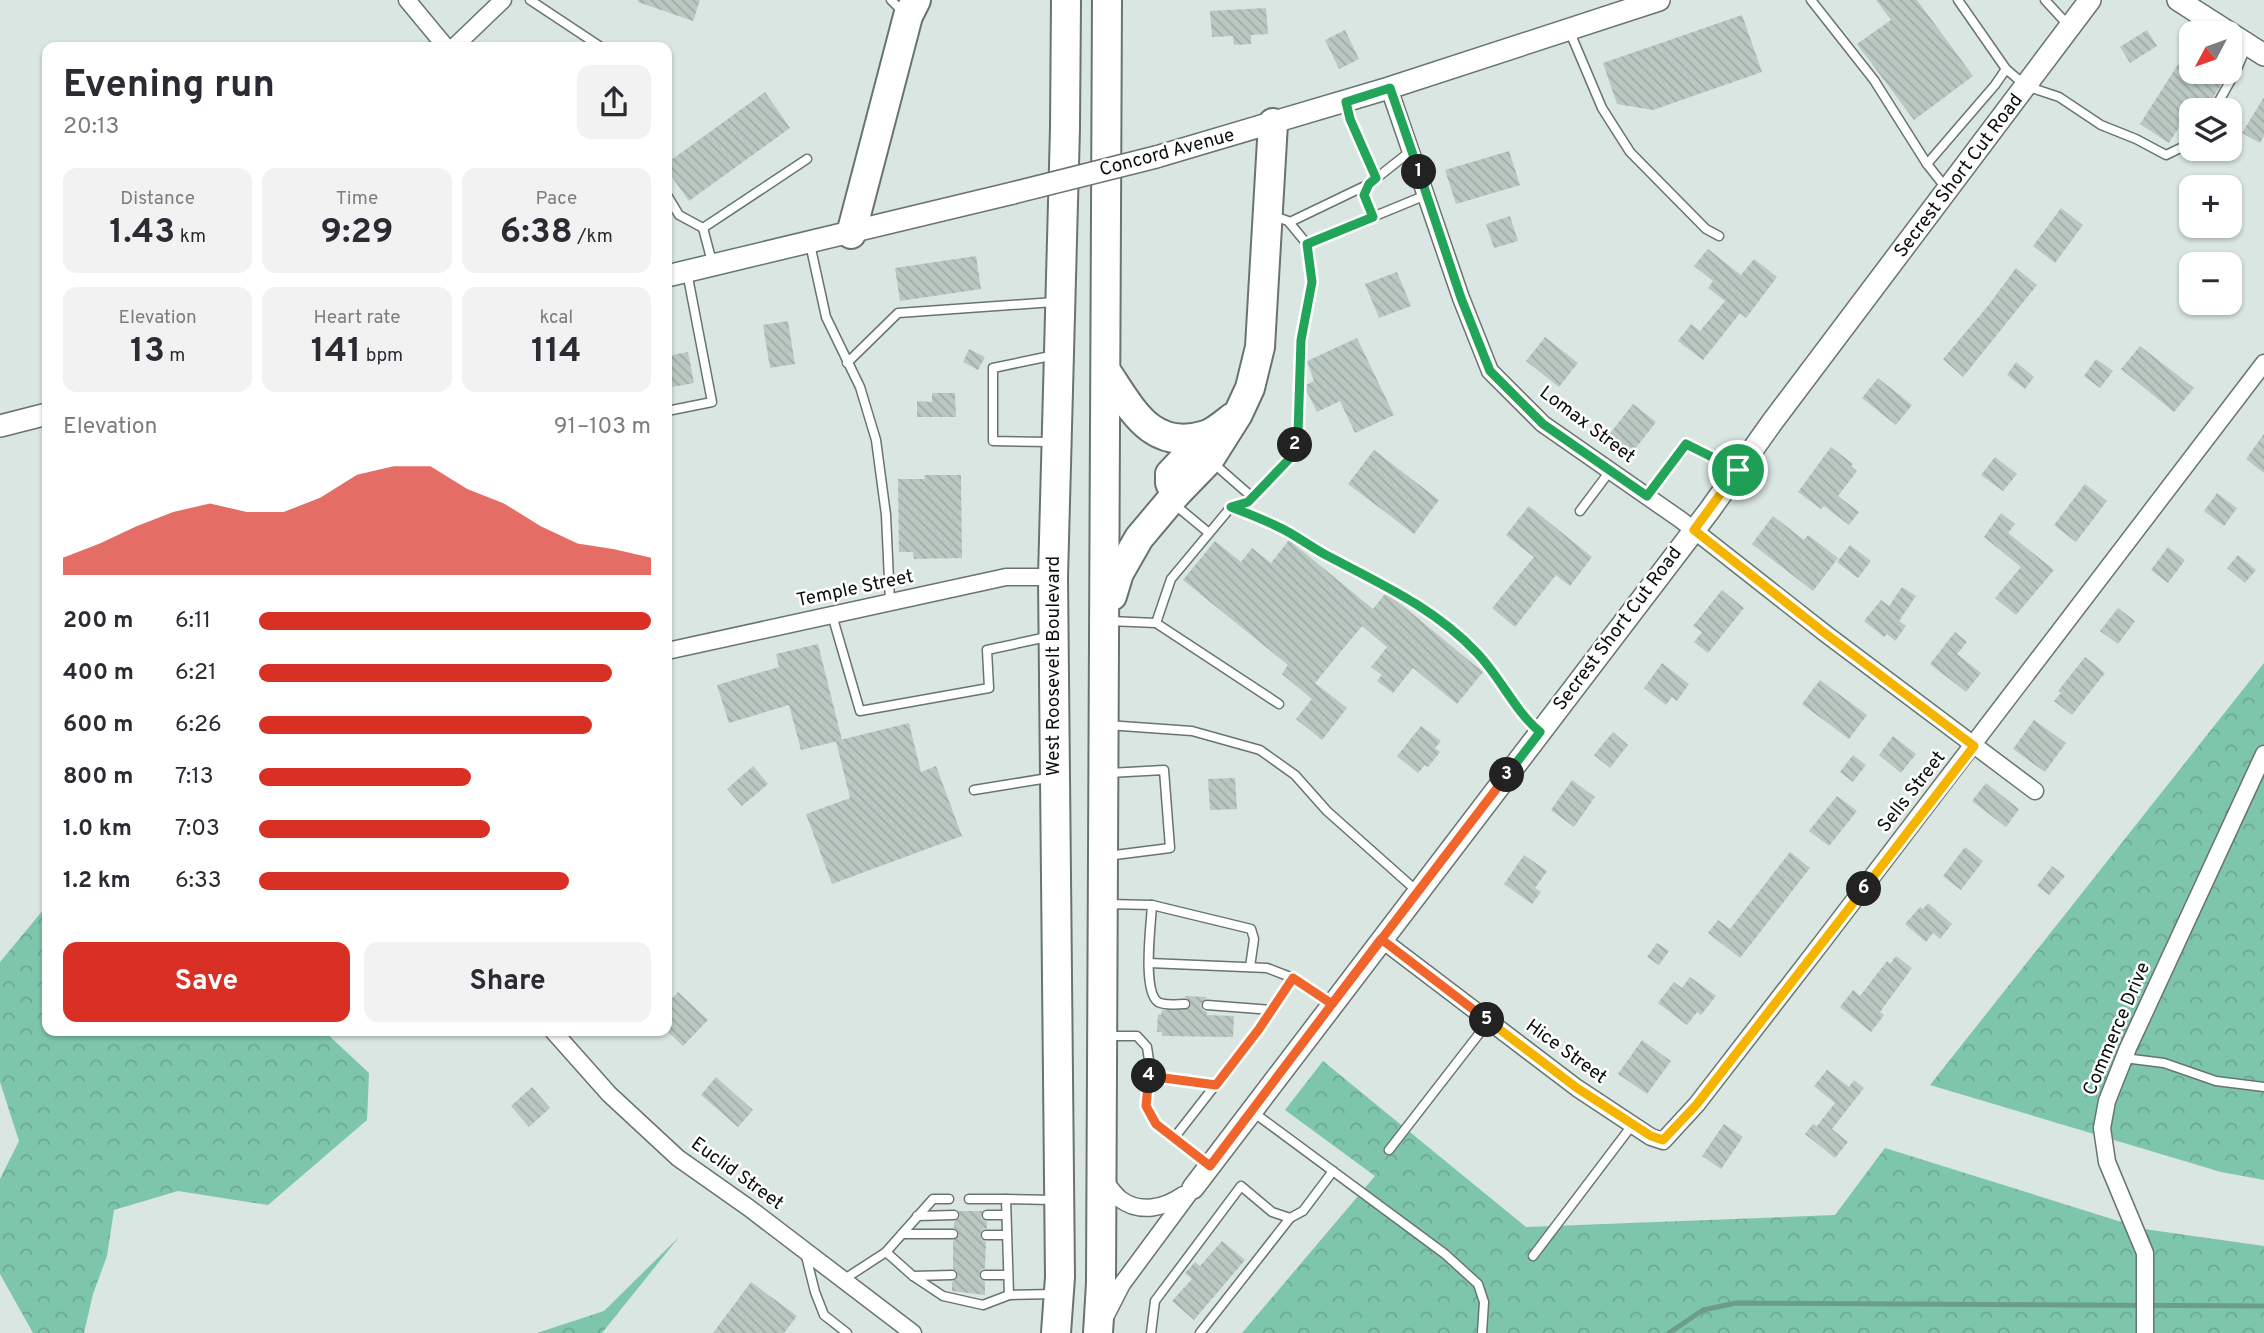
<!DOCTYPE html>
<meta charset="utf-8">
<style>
body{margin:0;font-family:Overpass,sans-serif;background:#f2f2f3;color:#2b2b33;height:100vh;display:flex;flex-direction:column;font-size:26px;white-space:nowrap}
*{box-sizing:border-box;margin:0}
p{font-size:23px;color:#7c7c81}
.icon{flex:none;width:38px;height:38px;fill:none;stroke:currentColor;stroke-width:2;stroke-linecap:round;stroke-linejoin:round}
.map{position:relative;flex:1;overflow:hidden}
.sheet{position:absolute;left:42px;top:42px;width:630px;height:994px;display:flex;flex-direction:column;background:#fff;border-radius:14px;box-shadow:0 2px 5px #0004}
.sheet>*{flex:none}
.needle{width:46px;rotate:229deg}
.controls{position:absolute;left:2179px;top:21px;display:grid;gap:14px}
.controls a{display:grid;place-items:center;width:63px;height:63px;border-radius:14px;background:#fff;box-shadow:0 2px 5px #0004;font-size:35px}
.pin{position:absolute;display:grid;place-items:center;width:60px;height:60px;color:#fff;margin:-30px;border:4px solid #fff;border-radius:50%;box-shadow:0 2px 7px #0007}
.km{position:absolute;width:35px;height:35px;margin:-18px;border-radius:50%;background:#222;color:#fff;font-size:19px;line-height:35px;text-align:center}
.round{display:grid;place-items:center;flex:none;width:74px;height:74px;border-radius:14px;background:#f2f2f3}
.headline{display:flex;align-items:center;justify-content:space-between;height:119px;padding:0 21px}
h1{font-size:38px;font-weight:700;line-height:52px}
.metrics{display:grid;grid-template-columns:repeat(3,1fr);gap:10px;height:119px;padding:7px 21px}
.metrics div{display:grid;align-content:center;border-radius:14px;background:#f2f2f3;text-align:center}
.metrics b{font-size:35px;font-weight:700}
.metrics small{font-size:19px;font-weight:400}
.metrics p{font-size:19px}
.chart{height:196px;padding:14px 21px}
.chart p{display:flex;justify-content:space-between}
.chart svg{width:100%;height:126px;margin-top:7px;fill:#d93025;opacity:.7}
.action{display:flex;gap:14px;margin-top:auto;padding:14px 21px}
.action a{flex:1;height:80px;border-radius:14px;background:#d93025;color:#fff;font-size:28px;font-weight:700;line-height:80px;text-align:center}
.action a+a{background:#f2f2f3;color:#2b2b33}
ul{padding:0 21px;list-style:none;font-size:23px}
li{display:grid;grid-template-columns:112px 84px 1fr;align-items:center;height:52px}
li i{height:18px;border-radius:9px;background:#d93025}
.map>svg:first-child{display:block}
.forest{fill:url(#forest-crowns)}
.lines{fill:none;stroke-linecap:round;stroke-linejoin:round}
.stream{stroke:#6a9e8a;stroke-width:5}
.building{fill:url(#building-back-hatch)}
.service-casing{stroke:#69746f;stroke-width:11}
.minor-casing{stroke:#69746f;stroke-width:19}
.tertiary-casing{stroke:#69746f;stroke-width:24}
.trunk-casing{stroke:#69746f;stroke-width:32}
.service{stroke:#fff;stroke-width:8}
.minor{stroke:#fff;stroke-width:16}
.tertiary{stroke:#fff;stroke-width:21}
.trunk{stroke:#fff;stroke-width:28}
.tertiary-bridge-casing{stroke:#69746f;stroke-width:24;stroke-linecap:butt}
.tertiary-bridge{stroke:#fff;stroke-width:21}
.split-1-casing{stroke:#fff;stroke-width:14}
.split-2-casing{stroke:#fff;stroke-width:14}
.split-3-casing{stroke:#fff;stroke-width:14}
.split-4-casing{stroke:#fff;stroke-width:14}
.split-5-casing{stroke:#fff;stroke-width:14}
.split-6-casing{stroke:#fff;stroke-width:14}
.split-7-casing{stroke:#fff;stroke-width:14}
.split-1{stroke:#22a559;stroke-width:9}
.split-2{stroke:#22a559;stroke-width:9}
.split-3{stroke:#22a559;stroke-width:9}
.split-4{stroke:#f0652b;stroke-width:9}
.split-5{stroke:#f0652b;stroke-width:9}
.split-6{stroke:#f5b400;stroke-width:9}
.split-7{stroke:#f5b400;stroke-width:9}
.labels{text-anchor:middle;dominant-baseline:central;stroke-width:5;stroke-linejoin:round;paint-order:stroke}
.street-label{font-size:19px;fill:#0a0e0c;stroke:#fff}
</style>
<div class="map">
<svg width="2264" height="1333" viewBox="0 0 2264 1333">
<defs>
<pattern id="forest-crowns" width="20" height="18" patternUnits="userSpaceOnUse" patternTransform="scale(1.75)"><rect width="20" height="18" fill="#7ec6ab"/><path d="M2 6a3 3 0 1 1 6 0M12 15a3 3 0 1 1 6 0" fill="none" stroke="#6ca992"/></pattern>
<pattern id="building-back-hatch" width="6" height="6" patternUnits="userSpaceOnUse" patternTransform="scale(1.75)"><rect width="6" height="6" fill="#bbc8c2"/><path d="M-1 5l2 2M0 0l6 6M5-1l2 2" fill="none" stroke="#9faba6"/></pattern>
</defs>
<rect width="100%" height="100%" fill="#dae6e1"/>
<!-- forest -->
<g class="forest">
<path d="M2264,663V1180L2221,1172L1930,1085Z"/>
<path d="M47,908V1031H324L369,1073L367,1120L268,1205L178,1191L114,1210L107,1256L93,1294L84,1333H33L0,1274V1179L19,1141L0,1082V962L44,909Z"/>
<path d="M1323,1061L1526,1227L1835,1215L1885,1148L2144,1229L2264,1246V1333H1242L1375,1176L1285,1110Z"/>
<path d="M679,1237L602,1333H537L604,1311Z"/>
</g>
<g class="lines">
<!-- stream -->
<path class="stream" d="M1669,1333L1703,1310L1736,1303L2264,1306"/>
</g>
<!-- building -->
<g class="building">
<path d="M638,0H700L693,21L638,2Z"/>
<path d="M1876,0H1917L1973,76L1914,120L1857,44L1891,20Z"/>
<path d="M1266,8L1268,34L1251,35V44L1234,45L1233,36L1212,37L1210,11Z"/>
<path d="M1742,15L1762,72L1653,110L1617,104L1603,63Z"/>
<path d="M1345,30L1359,59L1339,69L1325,40Z"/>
<path d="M2147,30L2157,46L2130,63L2120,47Z"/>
<path d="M2191,44V72H2205L2222,83L2205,110H2190L2169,143L2140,124Z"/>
<path d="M765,92L790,128L689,201L667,170V163Z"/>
<path d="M2264,97V136L2260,143L2242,133Z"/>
<path d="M1509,151L1520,185L1456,204L1445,170Z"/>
<path d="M2061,208L2083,225L2055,263L2033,246Z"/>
<path d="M1510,216L1518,241L1494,248L1486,224Z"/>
<path d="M1708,249L1741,275L1754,259L1777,277L1746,318L1740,313L1703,360L1678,341L1691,324L1700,331L1725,301L1708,288L1713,281L1694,266Z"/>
<path d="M976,256L981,289L900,301L895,268Z"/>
<path d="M2016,268L2037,285L1963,377L1943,359L1987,307Z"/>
<path d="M1397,272L1411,306L1379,318L1365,284Z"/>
<path d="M788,321L795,364L770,368L763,325Z"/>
<path d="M1545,337L1578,363L1559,387L1526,361Z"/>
<path d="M1357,338L1394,415L1355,433L1340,401L1317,412L1306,390V385L1314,381L1307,361Z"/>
<path d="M2140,346L2194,388L2174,412L2121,369Z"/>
<path d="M969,349L985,357L978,370L963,362Z"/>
<path d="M688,352L694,383L667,388V356Z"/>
<path d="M2096,359L2113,371L2100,388L2084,376Z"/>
<path d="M2016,362L2034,377L2025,389L2007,375Z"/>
<path d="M1878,378L1912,405L1896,425L1862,398Z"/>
<path d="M932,393H955L956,417H917V401L932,402Z"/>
<path d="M1633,404L1656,422L1628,458L1605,440Z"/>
<path d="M2264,434V473L2246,459Z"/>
<path d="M1831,447L1853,464L1851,466L1857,471L1838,496L1859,512L1849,525L1824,506L1821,509L1798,492Z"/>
<path d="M1374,450L1439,500L1414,534L1348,484Z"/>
<path d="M1995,457L2017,474L2003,491L1981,475Z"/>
<path d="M924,475H961L962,558L914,559L913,552H899L898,479H925Z"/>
<path d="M2085,484L2107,501L2076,542L2054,525Z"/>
<path d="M2217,493L2237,508L2224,526L2204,511Z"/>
<path d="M1529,506L1592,557L1570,586L1556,575L1515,627L1492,608L1534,557L1506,535Z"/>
<path d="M2001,513L2015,524L2008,533L2054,570L2016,615L1995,598L2021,567L1984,537Z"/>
<path d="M1773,516L1804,540L1808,535L1838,558L1813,591L1752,544Z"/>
<path d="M1289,540L1373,609L1385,594L1392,597L1483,672L1457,704L1413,668L1393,693L1377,681L1382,675L1371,667L1387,647L1362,626L1315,683L1347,708L1322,740L1296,719L1312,699L1282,674L1288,665L1183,580L1215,541L1241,562L1252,548L1271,563Z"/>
<path d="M1850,545L1871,561L1858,578L1837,562Z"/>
<path d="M2168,547L2185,560L2168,583L2151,570Z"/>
<path d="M2238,555L2256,570L2245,583L2227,568Z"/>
<path d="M1902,587L1916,596L1899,621L1906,626L1895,641L1887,634L1884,637L1864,621L1881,600L1889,606Z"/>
<path d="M1722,590L1744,608L1708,653L1694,642L1702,632L1693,626Z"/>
<path d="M2118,608L2135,621L2118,644L2100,631Z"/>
<path d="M1955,632L1967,642L1957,654L1981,673L1966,692L1930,664Z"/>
<path d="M818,644L842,740L801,750L789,705L729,723L717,685L779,667L776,654Z"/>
<path d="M2085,657L2105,673L2072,715L2054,701L2061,693L2058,691Z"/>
<path d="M1662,663L1689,684L1677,701L1672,697L1666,705L1644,688Z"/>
<path d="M1820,680L1867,715L1849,739L1802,704Z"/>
<path d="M2034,720L2066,743L2045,772L2013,749Z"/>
<path d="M909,723L921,772L936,766L962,836L832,884L806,814L850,798L836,741Z"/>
<path d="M1421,726L1441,741L1435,748L1440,752L1428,767L1425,765L1418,773L1397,756Z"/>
<path d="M1613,732L1628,745L1610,768L1594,755Z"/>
<path d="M1893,736L1916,754L1901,773L1879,755Z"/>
<path d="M1853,755L1866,765L1853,782L1840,772Z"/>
<path d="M753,766L768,784L742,806L727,789Z"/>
<path d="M1235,778L1237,809L1210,810L1208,779Z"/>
<path d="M1572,780L1595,797L1574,827L1551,810Z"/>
<path d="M1986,783L2019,809L2006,827L1972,801Z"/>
<path d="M1837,796L1857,811L1829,846L1809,831Z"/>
<path d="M1965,847L1983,861L1961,890L1943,876Z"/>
<path d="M1790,852L1810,868L1740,958L1708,933L1718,920L1730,929Z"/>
<path d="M1524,855L1547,871L1535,888L1541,892L1532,904L1504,884Z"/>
<path d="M2052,866L2065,876L2049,895L2037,886Z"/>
<path d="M1928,903L1952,924L1940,939L1933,933L1926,942L1905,924L1920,907L1923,909Z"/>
<path d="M1657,943L1669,951L1659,965L1647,957Z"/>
<path d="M1896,956L1912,968L1880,1012L1884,1015L1871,1032L1840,1007L1853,990L1860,996L1887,961L1890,964Z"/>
<path d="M1690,977L1716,996L1701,1015L1697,1012L1687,1025L1658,1003L1674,982L1682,988Z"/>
<path d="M678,992L708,1020L683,1046L667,1031V1004Z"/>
<path d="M1185,996L1207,997L1200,1005L1203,1010L1207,1012V1015L1234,1016L1233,1037L1162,1036V1032H1157L1158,1014L1161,1015L1162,1010L1189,1009L1191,1003Z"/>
<path d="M1642,1040L1671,1061L1647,1094L1618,1074Z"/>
<path d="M1827,1070L1849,1087L1854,1080L1864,1088L1832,1129L1848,1142L1835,1158L1805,1134L1813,1124L1817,1126L1835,1103L1814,1086Z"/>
<path d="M716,1077L753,1110L738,1127L701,1095Z"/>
<path d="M532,1087L550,1108L529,1127L511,1106Z"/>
<path d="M1724,1124L1743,1137L1721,1169L1702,1156Z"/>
<path d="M959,1211H982L981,1218L987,1222V1228L982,1230L980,1234L981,1239L986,1242L985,1268L981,1270L979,1274L980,1279L985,1282V1295L952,1291V1282L958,1276L957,1271L953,1269V1241L959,1235L958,1230L954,1228V1222L960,1217Z"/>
<path d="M1222,1241L1245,1260L1194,1320L1172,1301L1192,1279L1185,1273L1195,1262L1200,1266Z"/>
<path d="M751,1282L797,1316L784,1333H713Z"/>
</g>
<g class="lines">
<!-- service casing -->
<g class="service-casing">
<g id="service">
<path d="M530,0L601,47"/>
<path d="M891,0L903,12"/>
<path d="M1811,0L1874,80L1927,164L1946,188"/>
<path d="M1958,0L2006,69L2026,86L2059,97L2101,125L2136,139L2166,155L2191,143"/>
<path d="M2045,0L2068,25"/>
<path d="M1569,30L1602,108L1630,152L1706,229L1719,236"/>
<path d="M1346,103L1350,119L1376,178"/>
<path d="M2214,110L2237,69L2247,45"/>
<path d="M1927,164L1995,85L2006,69"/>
<path d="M667,195L679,215L703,228L807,159"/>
<path d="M1373,217L1364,195L1369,184L1412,150"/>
<path d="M1290,222L1369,184"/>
<path d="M703,228L712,262"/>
<path d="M810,244L826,317L860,387L876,440L886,515L890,602"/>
<path d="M1307,244L1426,195"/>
<path d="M847,363L898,313L1054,302"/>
<path d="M667,411L712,402L687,272"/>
<path d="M1050,442L993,441V368L1055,355"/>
<path d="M1212,462L1252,497"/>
<path d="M1647,496L1686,444L1737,470"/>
<path d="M1174,504L1209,533"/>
<path d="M1231,507C1251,515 1271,522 1290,533C1302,540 1313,548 1326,555C1379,583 1435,608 1477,653C1501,678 1514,710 1540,732"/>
<path d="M1580,511L1610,471"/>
<path d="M832,615L860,711L989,688L987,650L1047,637"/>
<path d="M1109,621L1156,623L1279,704"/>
<path d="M1156,623L1171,579L1231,507L1248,501L1293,455L1298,433L1301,340L1312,282L1307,244L1288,221L1271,215"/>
<path d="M1107,725L1192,731L1260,750L1295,775L1327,811L1418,892"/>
<path d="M974,790L1048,778"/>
<path d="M1107,856L1170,848L1164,770L1109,773"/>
<path d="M1107,904L1152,905C1151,925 1142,991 1158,1002C1165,1006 1177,1004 1185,1004"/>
<path d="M1152,905L1251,929L1254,939L1250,967"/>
<path d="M1149,963L1267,968L1293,978L1259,1029L1174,1138"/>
<path d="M1293,978L1331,1004"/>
<path d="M1207,1005L1272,1010"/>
<path d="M1107,1036H1137L1147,1047L1150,1067L1146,1106L1156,1124L1208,1164"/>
<path d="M2124,1058L2164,1063L2216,1081L2264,1087"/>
<path d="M1149,1076L1216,1085"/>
<path d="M1253,1112L1445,1254L1478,1284L1484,1302L1482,1333"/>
<path d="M1389,1150L1489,1021"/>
<path d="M969,1199H1006"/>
<path d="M1053,1200L1006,1199L1009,1295L1056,1294"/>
<path d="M987,1215H1006"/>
<path d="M917,1216L954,1215"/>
<path d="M902,1234H953"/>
<path d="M986,1235H1006"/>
<path d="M805,1252L815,1292L824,1315L847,1333"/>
<path d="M886,1252L933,1199H949"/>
<path d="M1533,1256L1633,1124"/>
<path d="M985,1275H1006"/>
<path d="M913,1276L952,1275"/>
<path d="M843,1280L886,1252L913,1276L943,1296L983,1305L1009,1295"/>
<path d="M1151,1333L1155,1301L1241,1186L1272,1212L1290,1218"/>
<path d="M1200,1333L1290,1218L1303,1211L1333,1171"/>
</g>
</g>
<!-- minor casing -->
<g class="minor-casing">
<g id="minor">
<path d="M407,0L446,47"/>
<path d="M454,47L503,0"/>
<path d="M1389,88L1461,298L1490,371L1543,424L1681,520L1826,634L2035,791"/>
<path d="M667,651L1006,577H1053"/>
<path d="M1381,939L1577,1088L1651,1137L1663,1141L1697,1104L1823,941L2264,363"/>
<path d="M553,1031L609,1094L678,1158L749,1208L913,1333"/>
<path d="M1102,1177C1107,1184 1113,1193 1120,1199C1140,1214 1164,1208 1183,1195"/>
<path d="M1104,1319L1122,1284L1193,1188"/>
<path d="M2145,1333V1253L2107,1162L2102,1128L2107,1101L2128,1048L2264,754"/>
</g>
</g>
<!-- tertiary casing -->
<g class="tertiary-casing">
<g id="tertiary">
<path d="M2178,0L2264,55"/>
<path d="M1156,157L1389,88L1659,0"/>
<path d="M667,276L1013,193"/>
<path d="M0,426L47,414"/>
<path d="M1193,1188L1709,511L1773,421L2090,0"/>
</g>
</g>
<!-- trunk casing -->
<g class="trunk-casing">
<g id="trunk">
<path d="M851,234L908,16L916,0"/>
<path d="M1106,371C1132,409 1151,452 1206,435C1215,432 1225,423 1233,417"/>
<path d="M1176,494L1170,483V474L1207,435"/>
<path d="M1112,596L1119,573L1139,538L1176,494L1209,460L1238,414L1250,388L1260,347L1273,123"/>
<path d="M1056,1333L1060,1277L1053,577L1065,128L1066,0"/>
<path d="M1098,1333L1101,1283L1107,0"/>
</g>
</g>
<!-- service -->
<use href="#service" class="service"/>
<!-- minor -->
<use href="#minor" class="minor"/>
<!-- tertiary -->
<use href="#tertiary" class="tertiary"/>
<!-- trunk -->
<use href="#trunk" class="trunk"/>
<!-- tertiary-bridge casing -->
<g class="tertiary-bridge-casing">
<path id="tertiary-bridge" d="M1013,193L1156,157"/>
</g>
<!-- tertiary-bridge -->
<use href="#tertiary-bridge" class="tertiary-bridge"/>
</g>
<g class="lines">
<!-- split-1 casing -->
<g class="split-1-casing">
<path id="split-1" d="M1419,172L1461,298L1490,371L1543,424L1647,496L1686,444L1738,470"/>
</g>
<!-- split-2 casing -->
<g class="split-2-casing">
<path id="split-2" d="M1295,445L1298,433L1301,340L1312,282L1307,244L1373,217L1364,195L1369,184L1376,178L1350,119L1346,102L1390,88L1419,172"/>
</g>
<!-- split-3 casing -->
<g class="split-3-casing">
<path id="split-3" d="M1295,445L1293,455L1248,502L1231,507C1251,515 1271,522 1290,533C1302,540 1313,548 1326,555C1379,583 1435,608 1477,653C1501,678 1514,710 1540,732L1507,775"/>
</g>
<!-- split-4 casing -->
<g class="split-4-casing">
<path id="split-4" d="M1149,1076L1216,1085L1259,1029L1293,978L1332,1004L1507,775"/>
</g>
<!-- split-5 casing -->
<g class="split-5-casing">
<path id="split-5" d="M1149,1076L1146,1106L1156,1124L1210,1166L1381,939L1487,1020"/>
</g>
<!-- split-6 casing -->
<g class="split-6-casing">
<path id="split-6" d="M1487,1020L1577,1088L1651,1136L1663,1140L1697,1104L1864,889"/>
</g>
<!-- split-7 casing -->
<g class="split-7-casing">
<path id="split-7" d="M1738,470L1694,530L1826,634L1974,746L1864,889"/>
</g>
<!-- split-1 -->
<use href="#split-1" class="split-1"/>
<!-- split-2 -->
<use href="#split-2" class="split-2"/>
<!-- split-3 -->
<use href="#split-3" class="split-3"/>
<!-- split-4 -->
<use href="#split-4" class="split-4"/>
<!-- split-5 -->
<use href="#split-5" class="split-5"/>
<!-- split-6 -->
<use href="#split-6" class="split-6"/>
<!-- split-7 -->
<use href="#split-7" class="split-7"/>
</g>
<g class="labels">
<!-- street labels -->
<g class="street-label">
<text transform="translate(1167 153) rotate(-15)">Concord Avenue</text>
<text transform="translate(1959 176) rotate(-53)">Secrest Short Cut Road</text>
<text transform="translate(1587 425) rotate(37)">Lomax Street</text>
<text transform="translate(855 589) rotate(-12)">Temple Street</text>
<text transform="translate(1618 629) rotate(-53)">Secrest Short Cut Road</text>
<text transform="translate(1054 666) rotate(-90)">West Roosevelt Boulevard</text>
<text transform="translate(1912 792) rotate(-52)">Sells Street</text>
<text transform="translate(2117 1029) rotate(-67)">Commerce Drive</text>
<text transform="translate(1566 1052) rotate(36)">Hice Street</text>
<text transform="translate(737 1174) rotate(36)">Euclid Street</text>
</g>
</g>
</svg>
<div class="controls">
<a><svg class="needle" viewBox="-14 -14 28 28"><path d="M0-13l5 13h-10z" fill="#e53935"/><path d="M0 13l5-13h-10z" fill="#7c7c81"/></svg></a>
<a><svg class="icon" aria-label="layers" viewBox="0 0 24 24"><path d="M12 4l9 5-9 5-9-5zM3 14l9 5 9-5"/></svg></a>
<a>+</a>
<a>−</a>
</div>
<div class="pin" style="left:1738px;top:470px;background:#1e9e55"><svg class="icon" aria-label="arrive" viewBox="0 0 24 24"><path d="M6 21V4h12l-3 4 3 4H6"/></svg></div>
<b class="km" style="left:1419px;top:172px">1</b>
<b class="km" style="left:1295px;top:445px">2</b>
<b class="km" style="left:1507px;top:775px">3</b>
<b class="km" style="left:1149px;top:1076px">4</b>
<b class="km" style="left:1487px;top:1020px">5</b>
<b class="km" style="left:1864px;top:889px">6</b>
<section class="sheet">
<div class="headline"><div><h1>Evening run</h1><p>20:13</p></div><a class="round"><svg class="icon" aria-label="share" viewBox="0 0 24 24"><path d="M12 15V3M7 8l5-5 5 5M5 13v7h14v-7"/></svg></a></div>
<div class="metrics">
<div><p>Distance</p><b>1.43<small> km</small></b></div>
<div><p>Time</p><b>9:29</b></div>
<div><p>Pace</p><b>6:38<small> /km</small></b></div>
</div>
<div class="metrics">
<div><p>Elevation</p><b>13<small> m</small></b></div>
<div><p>Heart rate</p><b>141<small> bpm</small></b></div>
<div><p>kcal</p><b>114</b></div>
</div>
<div class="chart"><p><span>Elevation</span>91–103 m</p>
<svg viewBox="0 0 160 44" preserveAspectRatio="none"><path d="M0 44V38L10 33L20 27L30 22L40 19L50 22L60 22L70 17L80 9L90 6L100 6L110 14L120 19L130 27L140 33L150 35L160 38V44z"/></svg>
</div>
<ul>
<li><b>200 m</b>6:11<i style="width:100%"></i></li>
<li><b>400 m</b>6:21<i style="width:90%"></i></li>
<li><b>600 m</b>6:26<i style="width:85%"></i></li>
<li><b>800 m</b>7:13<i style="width:54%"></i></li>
<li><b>1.0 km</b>7:03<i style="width:59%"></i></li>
<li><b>1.2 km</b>6:33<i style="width:79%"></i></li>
</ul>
<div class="action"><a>Save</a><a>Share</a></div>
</section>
</div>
